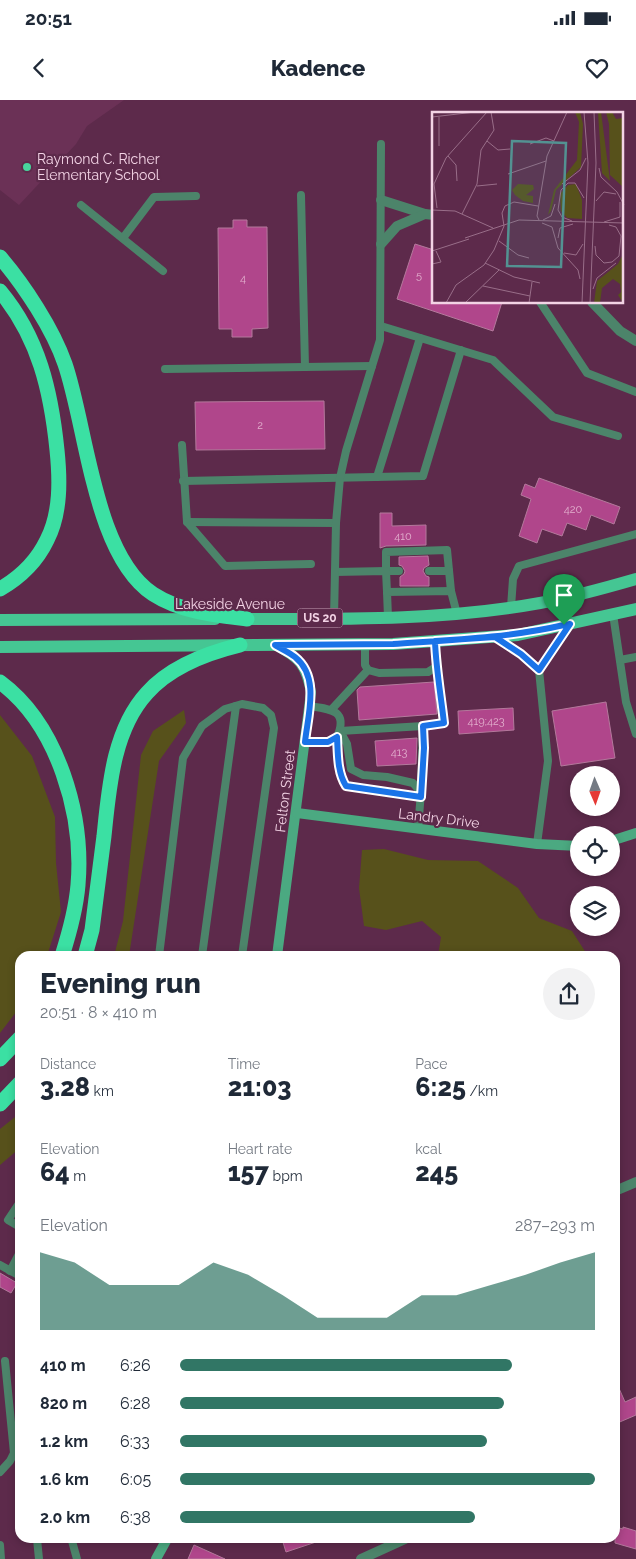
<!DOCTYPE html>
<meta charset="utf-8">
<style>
body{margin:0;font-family:Raleway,sans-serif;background:#f2f2f3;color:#1f2937;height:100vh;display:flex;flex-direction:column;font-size:19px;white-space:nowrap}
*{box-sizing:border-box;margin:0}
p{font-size:16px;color:#747a83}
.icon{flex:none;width:28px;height:28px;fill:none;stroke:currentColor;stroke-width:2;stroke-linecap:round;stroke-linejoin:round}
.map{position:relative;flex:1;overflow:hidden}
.sheet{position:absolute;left:15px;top:851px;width:605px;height:592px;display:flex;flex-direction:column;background:#fff;border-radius:15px;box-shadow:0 2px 8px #0003}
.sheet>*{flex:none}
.needle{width:32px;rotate:178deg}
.tools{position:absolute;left:570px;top:666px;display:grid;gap:10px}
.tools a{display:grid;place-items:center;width:50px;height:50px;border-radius:50%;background:#fff;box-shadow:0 2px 8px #0003;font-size:25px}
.pin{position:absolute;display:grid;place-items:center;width:42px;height:42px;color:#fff;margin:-51px -21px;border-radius:50% 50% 50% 0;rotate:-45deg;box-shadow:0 0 5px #0007}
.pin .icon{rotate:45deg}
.round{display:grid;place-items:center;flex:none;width:52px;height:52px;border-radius:26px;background:#f2f2f3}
.summary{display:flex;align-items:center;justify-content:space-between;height:85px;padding:0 25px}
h1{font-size:28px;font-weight:800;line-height:38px}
.figures{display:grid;grid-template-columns:repeat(3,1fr);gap:8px;height:85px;padding:5px 25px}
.figures div{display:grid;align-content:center}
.figures b{font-size:25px;font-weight:800}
.figures small{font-size:14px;font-weight:400}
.figures p{font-size:14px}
.chart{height:140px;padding:10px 25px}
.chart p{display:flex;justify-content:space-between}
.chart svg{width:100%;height:90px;margin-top:5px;fill:#317665;opacity:.7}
ul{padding:0 25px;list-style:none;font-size:16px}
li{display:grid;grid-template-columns:80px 60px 1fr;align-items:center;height:38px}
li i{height:12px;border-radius:6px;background:#317665}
.status{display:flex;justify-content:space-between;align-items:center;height:35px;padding:0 25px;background:#fff;direction:ltr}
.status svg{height:14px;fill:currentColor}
header{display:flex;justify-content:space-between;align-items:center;height:65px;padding:0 25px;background:#fff;font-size:22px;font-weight:800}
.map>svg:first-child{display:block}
.built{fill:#6b3156}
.green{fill:#57511b}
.building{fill:#b0468b;stroke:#b4799c}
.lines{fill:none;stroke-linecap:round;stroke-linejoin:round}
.lane{stroke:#4c846a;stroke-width:8}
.street{stroke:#4c846a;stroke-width:10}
.secondary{stroke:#4ba981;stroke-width:10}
.primary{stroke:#45c693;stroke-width:12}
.highway{stroke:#3be0a3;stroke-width:15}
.route-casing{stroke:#fff;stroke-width:10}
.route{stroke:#1a73e8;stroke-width:6}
.poi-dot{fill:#48d49d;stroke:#5d2a4b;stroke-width:2}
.labels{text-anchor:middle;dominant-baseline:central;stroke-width:4.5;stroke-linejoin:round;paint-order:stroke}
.number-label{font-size:11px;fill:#e2b0ce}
.shield{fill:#5d2a4b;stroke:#c6a0b7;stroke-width:1}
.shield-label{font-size:12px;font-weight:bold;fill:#f3d3e5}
.poi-label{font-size:14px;fill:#f3d3e5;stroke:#5d2a4b;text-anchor:start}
.street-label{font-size:14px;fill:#f3d3e5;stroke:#5d2a4b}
.inset-road{fill:none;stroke:#996e89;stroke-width:1}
.view{fill:#539292;fill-opacity:0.15;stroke:#539292;stroke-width:2.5}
.inset-edge{fill:none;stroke:#f3d3e5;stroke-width:2.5}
</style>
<div class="status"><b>20:51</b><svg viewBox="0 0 49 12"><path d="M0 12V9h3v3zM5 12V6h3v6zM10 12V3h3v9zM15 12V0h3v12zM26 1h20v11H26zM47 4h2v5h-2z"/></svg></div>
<header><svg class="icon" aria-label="back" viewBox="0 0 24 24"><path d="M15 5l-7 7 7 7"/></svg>Kadence<svg class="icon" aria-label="heart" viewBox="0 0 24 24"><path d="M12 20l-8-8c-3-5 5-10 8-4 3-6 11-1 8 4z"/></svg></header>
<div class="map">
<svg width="636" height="1459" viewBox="0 0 636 1459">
<rect width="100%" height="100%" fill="#5d2a4b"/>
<!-- built -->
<path class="built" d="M0,0H124L87,26L76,44L19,105L0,90Z"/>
<!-- green -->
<g class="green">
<path d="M184,610L186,623L159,661L129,856H114L123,821L141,655L153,631Z"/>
<path d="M0,615L32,656L55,717L56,763L61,812L47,856H20V907L0,933Z"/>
<path d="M384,749L428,760L478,761L518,788L539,818L572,831L588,856H438L441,837L422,821L386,830L364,826L359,788L362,750Z"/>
<path d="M20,1013V1048L0,1065V1029Z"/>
</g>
<!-- building -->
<g class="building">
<path d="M233,120H247V127H267L268,228L252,229V237H232V229H219L218,128H233Z"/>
<path d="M415,144L434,150V202H502L493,231L397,199Z"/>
<path d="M324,301L325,349L196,350L195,302Z"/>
<path d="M539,378L620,407L614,424L591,415L586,430L567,423L562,436L542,429L537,443L519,436L531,399L521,395L525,384L535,388Z"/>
<path d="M380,413H392V426L426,425V445L386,446L380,448Z"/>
<path d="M428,456L429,465L424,468L423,471L426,476L429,477V486H400V477L404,474L405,471L402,466L399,465V457Z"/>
<path d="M434,582L437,614L359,620L357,590L360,587Z"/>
<path d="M606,602L615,658L561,666L552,611Z"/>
<path d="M513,608L514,630L459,634L458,611Z"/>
<path d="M417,638L416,664L377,666L375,641Z"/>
<path d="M0,1173L17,1183L11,1193L0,1187Z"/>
<path d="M615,1279L625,1302L636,1297V1315L615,1324Z"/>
<path d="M615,1427L623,1429V1427L636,1431V1449L615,1443Z"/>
<path d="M282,1439H319V1441L286,1452Z"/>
<path d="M194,1445L225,1459H188Z"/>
</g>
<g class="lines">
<!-- lane -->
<g class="lane">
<path d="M301,95L305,267"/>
<path d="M81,105L163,171"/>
<path d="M123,138L154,97L196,96"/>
<path d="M540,202L587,273L636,292"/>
<path d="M381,226L493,260L553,317L618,336"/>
<path d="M165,269L372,266"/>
<path d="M182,345L187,422L225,466L311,464"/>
<path d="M377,377L420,238"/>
<path d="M183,381L423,376L461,250"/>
<path d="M187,422L336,423"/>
<path d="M399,471H386V452L447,450L451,491"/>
<path d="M429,471H449"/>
<path d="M335,472L386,471L387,492"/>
<path d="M511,507L513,479L519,466L636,434"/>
<path d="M613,514L626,602L636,634"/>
<path d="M388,517L387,492L451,491L457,514"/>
<path d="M334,518L336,423L340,378L346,351L380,240L381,44"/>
<path d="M495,537L521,554L539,570"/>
<path d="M365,544V565L368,570L379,573L428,572L436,567L435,541"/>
<path d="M620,560L636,557"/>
<path d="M332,609L368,570"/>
<path d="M337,637C338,653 337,672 346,686L421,697"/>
<path d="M305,641L328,642L337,637C349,610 330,609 309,606"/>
<path d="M421,692L423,626L444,623L439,579L436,567"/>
<path d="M418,729L421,692L413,683L387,677L363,675L351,669L347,644L340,631L423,626"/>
<path d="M537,744L548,661L539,570L571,524"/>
<path d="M159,856L183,658L202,626L225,609L242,604L263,608L271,615L274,628L242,856"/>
<path d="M202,856L236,606"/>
<path d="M20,1102L8,1120L20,1127"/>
<path d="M0,1165L20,1176"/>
<path d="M10,1171L20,1152"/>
<path d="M0,1372L10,1361L14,1353L5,1261"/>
<path d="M37,1439L39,1459"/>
<path d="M72,1441L77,1459"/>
<path d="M0,1445L1,1459"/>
</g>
<!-- street -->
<g class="street">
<path d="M381,100L425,114L434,115"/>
<path d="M381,144L397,126L425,114"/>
<path d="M592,202L620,231L636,241"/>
<path d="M615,1091L636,1082"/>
<path d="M361,1459L405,1439"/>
</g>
<!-- secondary -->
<g class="secondary">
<path d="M275,545C300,559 305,564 311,592L277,856"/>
<path d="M297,713L537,744L579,746"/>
<path d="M611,741L636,733"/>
<path d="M156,1459L167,1439"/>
</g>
<!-- primary -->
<g class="primary">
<path d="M237,519C338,519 441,521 540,503C572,497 605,488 636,479"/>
<path d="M0,520L215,519"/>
<path d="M0,547L393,544L518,535L636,509"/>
</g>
<!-- highway -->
<g class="highway">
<path d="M0,157C24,185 53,229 65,264C87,328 94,455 153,494C181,512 215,515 247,519"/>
<path d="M0,191C39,238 51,291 57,350C60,379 61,413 47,440C37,461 19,478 0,489"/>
<path d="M0,582C58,625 84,715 78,785C76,809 69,834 62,856"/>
<path d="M85,856L92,830C96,798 100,767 104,736C109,688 113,630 147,593C170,567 207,553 240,545"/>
<path d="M0,959L20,938"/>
<path d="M0,1004L20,983"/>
</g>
</g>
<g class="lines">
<!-- route casing -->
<g class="route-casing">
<path id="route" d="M564,525C507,538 450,540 393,544L275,545C281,549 289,552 295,557C320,577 308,614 305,642H328L337,637C338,653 337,672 346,686L421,697L424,648L423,626L444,623C441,596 436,569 435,541L495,537L521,554L539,570L570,524L564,525"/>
</g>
<!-- route -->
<use href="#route" class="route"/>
</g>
<!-- markers -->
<circle class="poi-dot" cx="27" cy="67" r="5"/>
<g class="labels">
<!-- number labels -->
<g class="number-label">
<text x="419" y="175">5</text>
<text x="243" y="178">4</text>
<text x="260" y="325">2</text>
<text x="573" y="409">420</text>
<text x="403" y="436">410</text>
<text x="486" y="621">419;423</text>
<text x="399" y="652">413</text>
</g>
<!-- shield labels -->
<rect class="shield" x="297.5" y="508.5" width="45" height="19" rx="4"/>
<g class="shield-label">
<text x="320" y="518">US 20</text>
</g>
<!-- poi labels -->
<g class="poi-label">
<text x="37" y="59">Raymond C. Richer<tspan x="37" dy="16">Elementary School</tspan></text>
</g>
<!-- street labels -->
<g class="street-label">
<text x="230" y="504">Lakeside Avenue</text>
<text transform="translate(285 691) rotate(-83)">Felton Street</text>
<text transform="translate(439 718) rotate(7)">Landry Drive</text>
</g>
</g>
<!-- overview -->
<g transform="translate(432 12)">
<rect width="191" height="191" fill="#5d2a4b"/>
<path d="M143,0H148L151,12L149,55L124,78L119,99L116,103L122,78L145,48L147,10ZM166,0H169L178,69L170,61ZM174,0H180L184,7L191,6V75L178,63L177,12ZM86,72L101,73L102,77L94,83L101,84V91L91,89L83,83L80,78ZM144,72L150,88V107L135,106L129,99L128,82L136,73ZM191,142V191L186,183L189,180L188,172L181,167L170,176L168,191H162L165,169L186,152Z" fill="#57511b"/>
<path class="inset-road" d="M0,5L43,0M7,5V34M55,29L66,38L78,37M98,32L114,26L122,29M16,44L24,53L25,69M167,56L169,65L185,80L192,93M76,62L114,49M2,72L14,46L55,0M2,72L5,96M130,72L148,58L154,46M45,74L65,72M164,89L172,80L184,82M0,98L23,99L61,116M30,102L45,72L49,38L62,18L59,0M107,108L105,104L115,44L135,0M111,108L119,104L123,92M140,109L130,105L126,98L129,78L136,71H143L152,86M172,110L188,105V90M110,111L120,115L126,136L146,158L148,167M33,126L87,108L192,111M126,126L128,116L141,112M67,129L86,143L97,146M163,134L164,143L172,151L180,150L187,144L189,124L184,115L177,113M0,139L37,127M132,141L144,143L151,132M53,151L82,165L108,171M0,152L9,150L4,139M51,174L98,184M161,177L165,166L184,151M14,191L24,173L52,153L62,138L72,114L70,101L73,94L82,90L106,94M33,191L67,158M97,191L100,170M150,191L156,51L152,0M158,191L164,51L162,0"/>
<path class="view" d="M80,29L134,31L129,155L75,154Z"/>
<rect width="191" height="191" class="inset-edge"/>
</g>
</svg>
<div class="tools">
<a><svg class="needle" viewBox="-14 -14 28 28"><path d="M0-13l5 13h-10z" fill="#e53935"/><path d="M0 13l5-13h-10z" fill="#747a83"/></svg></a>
<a><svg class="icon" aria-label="locate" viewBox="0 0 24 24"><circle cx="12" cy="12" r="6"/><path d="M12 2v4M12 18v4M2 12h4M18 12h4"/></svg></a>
<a><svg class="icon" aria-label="layers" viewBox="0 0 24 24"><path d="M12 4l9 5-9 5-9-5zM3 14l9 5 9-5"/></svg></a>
</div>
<div class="pin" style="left:564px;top:525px;background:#1e9e55"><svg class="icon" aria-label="arrive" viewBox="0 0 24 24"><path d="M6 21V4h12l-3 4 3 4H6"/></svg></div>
<section class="sheet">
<div class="summary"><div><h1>Evening run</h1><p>20:51 · 8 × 410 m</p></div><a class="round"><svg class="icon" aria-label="share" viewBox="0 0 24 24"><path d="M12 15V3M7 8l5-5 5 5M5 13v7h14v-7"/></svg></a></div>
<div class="figures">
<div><p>Distance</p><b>3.28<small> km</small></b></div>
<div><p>Time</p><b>21:03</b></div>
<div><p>Pace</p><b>6:25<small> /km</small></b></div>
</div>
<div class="figures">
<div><p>Elevation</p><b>64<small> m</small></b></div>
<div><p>Heart rate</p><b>157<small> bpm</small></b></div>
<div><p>kcal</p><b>245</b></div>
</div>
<div class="chart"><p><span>Elevation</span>287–293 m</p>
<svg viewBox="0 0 160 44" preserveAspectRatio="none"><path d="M0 44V6L10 11L20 22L30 22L40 22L50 11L60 17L70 27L80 38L90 38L100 38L110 27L120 27L130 22L140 17L150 11L160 6V44z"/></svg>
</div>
<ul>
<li><b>410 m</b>6:26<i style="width:80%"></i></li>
<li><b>820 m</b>6:28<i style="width:78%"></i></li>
<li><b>1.2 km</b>6:33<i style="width:74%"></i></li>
<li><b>1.6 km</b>6:05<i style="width:100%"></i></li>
<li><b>2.0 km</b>6:38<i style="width:71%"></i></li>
</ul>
</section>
</div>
